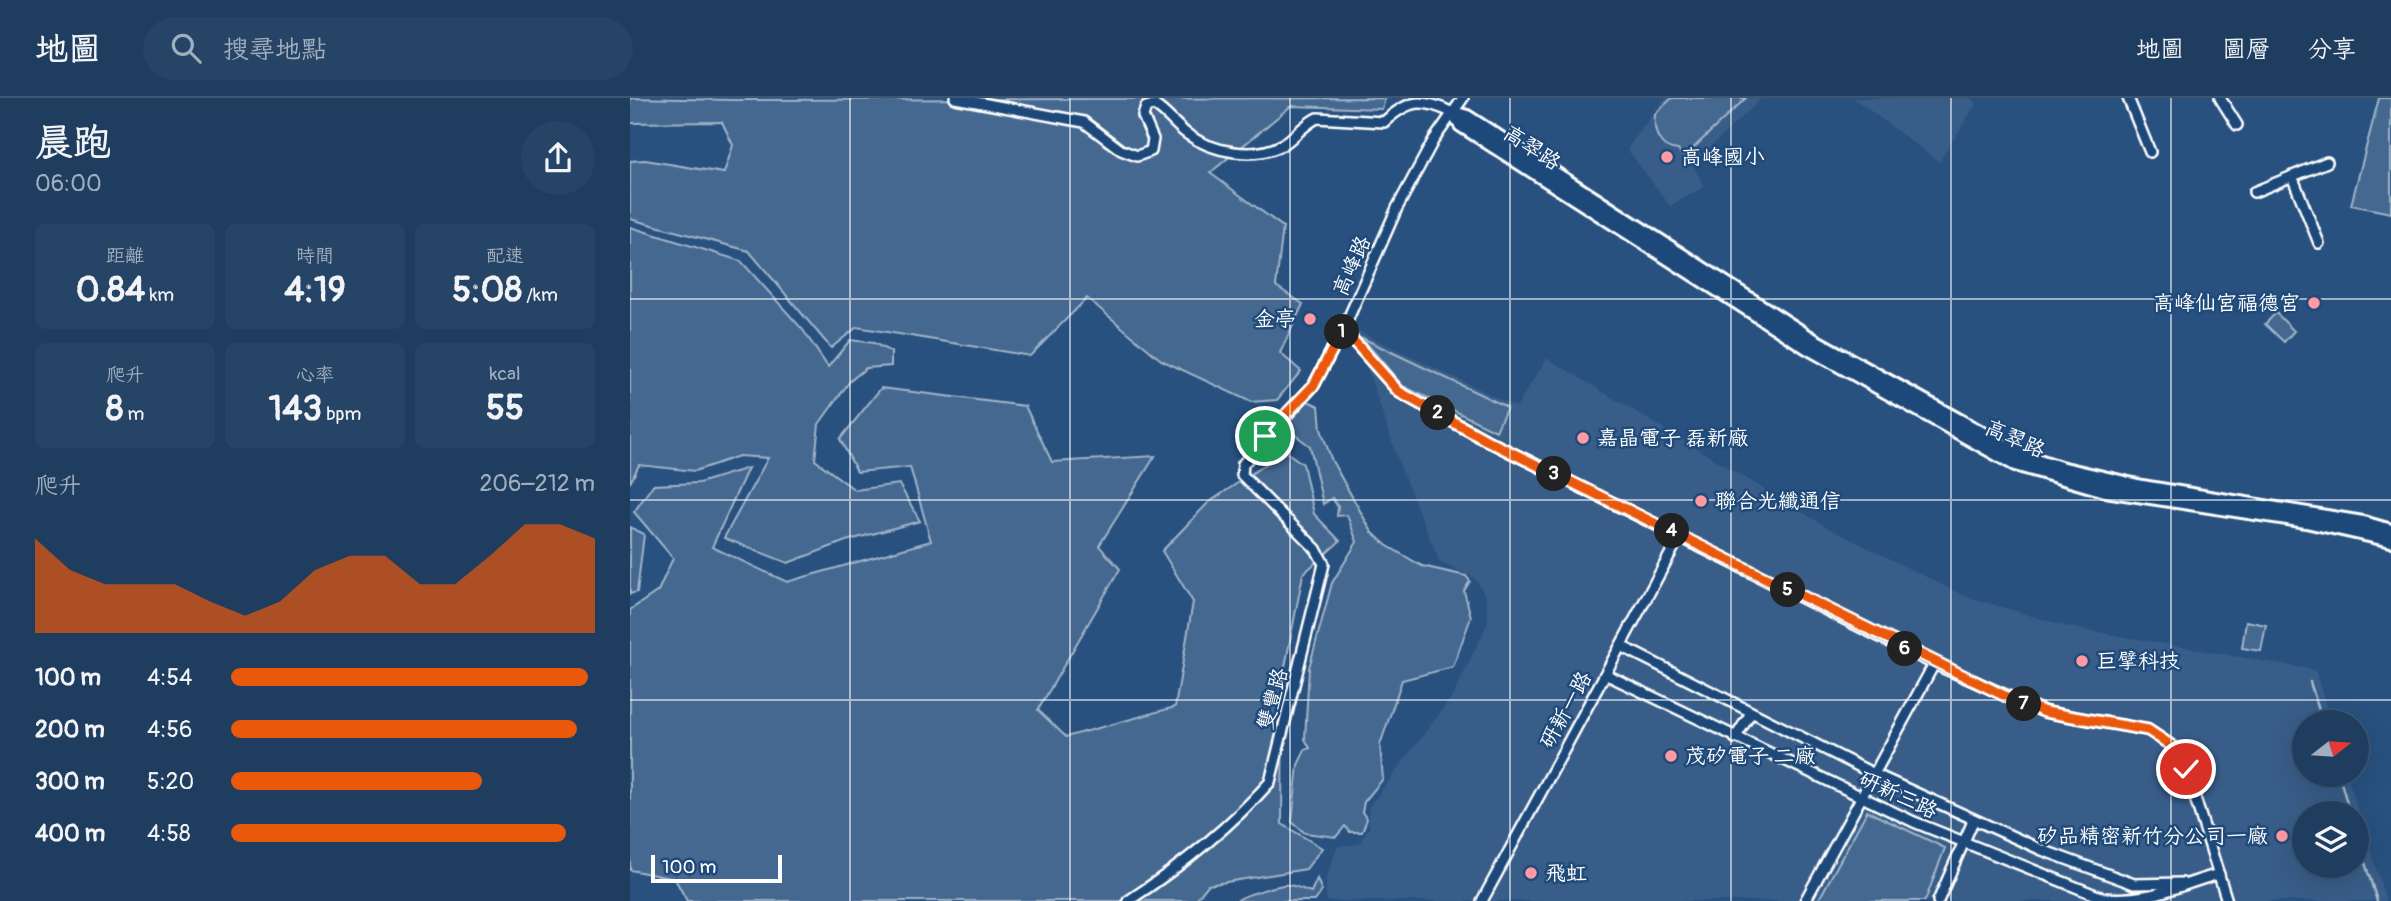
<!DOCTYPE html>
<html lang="zh-TW">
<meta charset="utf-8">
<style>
body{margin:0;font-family:Pangolin,"LXGW WenKai TC",sans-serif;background:#264465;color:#f1f3f6;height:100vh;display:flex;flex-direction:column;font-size:26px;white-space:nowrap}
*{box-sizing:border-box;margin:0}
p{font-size:23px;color:#a1aebd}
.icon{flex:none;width:38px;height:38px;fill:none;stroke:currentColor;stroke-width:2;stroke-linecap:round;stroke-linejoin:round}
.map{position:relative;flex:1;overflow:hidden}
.sheet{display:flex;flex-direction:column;background:#1e3d5f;width:630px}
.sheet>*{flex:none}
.needle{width:46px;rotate:73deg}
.fabs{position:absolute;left:1662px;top:612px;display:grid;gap:14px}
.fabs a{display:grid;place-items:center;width:77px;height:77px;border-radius:50%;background:#1e3d5f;box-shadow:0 7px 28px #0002,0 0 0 2px #3c5674;font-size:35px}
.scale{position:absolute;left:21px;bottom:18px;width:131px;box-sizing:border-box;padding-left:7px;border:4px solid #fff;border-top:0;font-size:19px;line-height:24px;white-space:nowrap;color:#fff;-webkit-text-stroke:5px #1f4a7a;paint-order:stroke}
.pin{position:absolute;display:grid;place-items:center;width:60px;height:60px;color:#fff;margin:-30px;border:4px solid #fff;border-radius:50%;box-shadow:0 2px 7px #0007}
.km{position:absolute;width:35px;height:35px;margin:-18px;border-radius:50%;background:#222;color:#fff;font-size:19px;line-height:35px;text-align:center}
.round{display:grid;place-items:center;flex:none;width:74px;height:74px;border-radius:37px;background:#264465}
.summary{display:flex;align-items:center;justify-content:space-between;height:119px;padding:0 35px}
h1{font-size:38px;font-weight:700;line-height:52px}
.figures{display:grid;grid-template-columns:repeat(3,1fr);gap:10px;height:119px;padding:7px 35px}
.figures div{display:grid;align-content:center;border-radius:10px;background:#264465;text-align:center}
.figures b{font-size:35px;font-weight:700}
.figures small{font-size:19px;font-weight:400}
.figures p{font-size:19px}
.chart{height:196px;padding:14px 35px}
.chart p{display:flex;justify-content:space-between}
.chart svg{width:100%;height:126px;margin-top:7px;fill:#ea580c;opacity:.7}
ul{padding:0 35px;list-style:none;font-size:23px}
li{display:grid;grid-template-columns:112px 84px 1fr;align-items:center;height:52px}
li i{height:18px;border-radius:9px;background:#ea580c}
header{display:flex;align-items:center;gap:42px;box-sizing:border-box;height:98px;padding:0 35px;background:#1e3d5f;border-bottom:2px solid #3c5674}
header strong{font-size:33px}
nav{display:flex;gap:38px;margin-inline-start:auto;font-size:24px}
.search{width:490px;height:63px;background:#264465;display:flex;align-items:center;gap:18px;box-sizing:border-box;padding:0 24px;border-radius:38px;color:#a1aebd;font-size:26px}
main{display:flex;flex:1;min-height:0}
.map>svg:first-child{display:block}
.built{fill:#375d88;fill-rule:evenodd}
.green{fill:#446890;stroke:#a2b4c8;stroke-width:2}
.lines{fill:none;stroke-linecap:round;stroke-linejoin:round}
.stream{stroke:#aabbcd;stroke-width:2.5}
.street-casing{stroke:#fff;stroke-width:14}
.secondary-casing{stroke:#fff;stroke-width:18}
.street{stroke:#1f4a7a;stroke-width:9}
.secondary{stroke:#1f4a7a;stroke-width:12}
.route-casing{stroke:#fff;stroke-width:14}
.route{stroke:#ea580c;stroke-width:9}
.grid{fill:none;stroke:#fff;stroke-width:2;stroke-opacity:0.55}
.poi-dot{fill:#ff9aa2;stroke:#1f4a7a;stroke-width:2.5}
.labels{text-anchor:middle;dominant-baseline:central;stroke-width:5;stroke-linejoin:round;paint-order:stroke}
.street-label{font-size:21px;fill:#fff;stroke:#1f4a7a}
.poi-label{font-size:21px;fill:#fff;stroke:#1f4a7a;text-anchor:start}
</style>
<header>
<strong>地圖</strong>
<div class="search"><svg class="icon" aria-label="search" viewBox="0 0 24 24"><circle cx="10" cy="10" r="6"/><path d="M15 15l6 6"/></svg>搜尋地點</div>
<nav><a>地圖</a><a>圖層</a><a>分享</a></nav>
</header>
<main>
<section class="sheet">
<div class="summary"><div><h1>晨跑</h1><p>06:00</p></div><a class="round"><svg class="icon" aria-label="share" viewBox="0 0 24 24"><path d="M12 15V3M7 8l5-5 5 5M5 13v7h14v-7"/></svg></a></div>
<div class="figures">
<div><p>距離</p><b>0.84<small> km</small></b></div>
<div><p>時間</p><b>4:19</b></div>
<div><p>配速</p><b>5:08<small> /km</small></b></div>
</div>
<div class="figures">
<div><p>爬升</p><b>8<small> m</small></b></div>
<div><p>心率</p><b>143<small> bpm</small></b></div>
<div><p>kcal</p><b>55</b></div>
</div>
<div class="chart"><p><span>爬升</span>206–212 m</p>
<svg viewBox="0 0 160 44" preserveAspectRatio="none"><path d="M0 44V11L10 22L20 27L30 27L40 27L50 33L60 38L70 33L80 22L90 17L100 17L110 27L120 27L130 17L140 6L150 6L160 11V44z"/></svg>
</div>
<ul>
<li><b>100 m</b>4:54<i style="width:98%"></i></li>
<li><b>200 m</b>4:56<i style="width:95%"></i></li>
<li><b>300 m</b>5:20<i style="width:69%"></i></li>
<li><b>400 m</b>4:58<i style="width:92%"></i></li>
</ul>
</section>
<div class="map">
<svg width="1761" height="803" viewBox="0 0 1761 803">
<rect width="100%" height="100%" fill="#28517f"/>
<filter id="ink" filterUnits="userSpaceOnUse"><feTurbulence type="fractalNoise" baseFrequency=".0143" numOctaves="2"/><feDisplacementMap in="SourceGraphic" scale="14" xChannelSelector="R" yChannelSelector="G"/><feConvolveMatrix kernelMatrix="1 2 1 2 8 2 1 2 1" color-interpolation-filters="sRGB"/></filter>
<g filter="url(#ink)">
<!-- built -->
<g class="built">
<path d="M1035,0H1132L1063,66L1074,89L1040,108L997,51Z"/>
<path d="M1223,0H1340L1347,5L1309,64Z"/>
<path d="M724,231L886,309L917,260L1202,432L1335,498L1439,529L1685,572L1701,625H1675V677H1717L1756,803H696V780L708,748L729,746L739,730L738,710L824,596L858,524L856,500L845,480L810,465L771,371ZM1675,716H1727V768H1675Z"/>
</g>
<!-- green -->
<g class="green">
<path d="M0,0L102,2L755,0L752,11L661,8L580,75L653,129L646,188L673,206L650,255L671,273L647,302L621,304L531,262L457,200L400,258L227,229L201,250L119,153L0,121V63L15,62L94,75L103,47L92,24L0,25Z"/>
<path d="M1042,0H1116L1054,59L1048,52C1029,51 1023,34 1025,16Z"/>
<path d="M1749,0H1761V115L1721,107Z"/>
<path d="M0,129L111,163L173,232L198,269L220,242L244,245L261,254V268L236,270L220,283L189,326L185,362L225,392L269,386L290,423L216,443L158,465L94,440L138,360L109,358L65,373L9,367L0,385Z"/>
<path d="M1646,215L1664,233L1654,244L1635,226Z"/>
<path d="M732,240L877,309L866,333L773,288Z"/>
<path d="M251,290L395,308L422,364L525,358L469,448L490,471L408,612L436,639L545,609L563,504L532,453L578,405L655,353L673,366L684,416L710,443L673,476L653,579L652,726L692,750L676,771L578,787L565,803H57L45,781L0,772V512L28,493L43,460L4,414L23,387L69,385L118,370L82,449L157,484L301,443L280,369L227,374L210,341Z"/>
<path d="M673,301L689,308L691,331L702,363L742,434L756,447L792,468L836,478L840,483L834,493L841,519L823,569L772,582L750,647L753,681L734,704L732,714L737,721L732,734H720L715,728L706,739L675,735L662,724L668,667L675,652L680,650L675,641L679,570L702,485L727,444L717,417L707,418L708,409L702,400L693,406L680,348L649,325Z"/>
<path d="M0,429L14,436L7,494L0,496Z"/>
<path d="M1616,523L1636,527L1631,553L1612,550Z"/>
<path d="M1237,713L1315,750L1295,803H1188Z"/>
<path d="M687,781L692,793L685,803H607C610,798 653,785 659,787C667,788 674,792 681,794Z"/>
</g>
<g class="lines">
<!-- stream -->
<g class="stream">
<path d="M1680,584L1693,625"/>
<path d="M1709,677L1720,716"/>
<path d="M1727,739L1747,803"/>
</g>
<!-- street casing -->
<g class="street-casing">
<g id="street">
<path d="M325,0L454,24L491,52L507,58L521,53L523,41L513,18L516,9L524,7C537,15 545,27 557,36C582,54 624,62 652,47C664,40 673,27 687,20L754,24C779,1 792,0 823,15"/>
<path d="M1498,0L1520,54"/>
<path d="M1590,0L1607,27"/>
<path d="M1662,78L1689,145"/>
<path d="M1624,94L1697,64"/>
<path d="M713,231L769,294L856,342L1304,566L1415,614L1518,632L1542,648L1556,671L1597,803"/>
<path d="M991,548L1246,677L1412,752L1504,786L1552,785"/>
<path d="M975,576L1284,724L1473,800C1524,803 1542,789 1589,776"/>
<path d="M1105,640L1121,615"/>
<path d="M498,803C550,769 599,730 640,684L694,466L686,451L612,377L613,366L684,287L718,221L767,110L803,43L833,0"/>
<path d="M852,803L1050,438"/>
<path d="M1175,803L1304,566"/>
<path d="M1308,803L1343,723"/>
</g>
</g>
<!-- secondary casing -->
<g class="secondary-casing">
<g id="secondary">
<path d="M823,15L831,27L1177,249L1385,366L1475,392L1676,423L1761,442"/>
<path d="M823,15L837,19L1183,242L1391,357L1430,370L1512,389L1733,425L1761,433"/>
</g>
</g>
<!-- street -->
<use href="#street" class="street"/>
<!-- secondary -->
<use href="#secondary" class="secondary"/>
</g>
</g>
<g class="lines" filter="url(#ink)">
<!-- route casing -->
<g class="route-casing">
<path id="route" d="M635,338L684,287L713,231L769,294L856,342L1383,602L1415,614L1518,632L1542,648L1556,671"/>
</g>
<!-- route -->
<use href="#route" class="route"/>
</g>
<!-- grid -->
<path class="grid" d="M220,0V803M440,0V803M660,0V803M880,0V803M1101,0V803M1321,0V803M1541,0V803M0,201H1761M0,402H1761M0,602H1761"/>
<!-- markers -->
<g class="poi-dot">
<circle cx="1037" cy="59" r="7"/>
<circle cx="1684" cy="205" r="7"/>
<circle cx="680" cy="221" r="7"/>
<circle cx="953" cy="340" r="7"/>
<circle cx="1071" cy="403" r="7"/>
<circle cx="1452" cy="563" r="7"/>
<circle cx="1041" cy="658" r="7"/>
<circle cx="1652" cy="738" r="7"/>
<circle cx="901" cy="775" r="7"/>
</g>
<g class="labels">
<!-- street labels -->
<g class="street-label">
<text transform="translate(902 50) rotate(33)">高翠路</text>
<text transform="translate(722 168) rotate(-66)">高峰路</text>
<text transform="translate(1385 341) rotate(24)">高翠路</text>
<text transform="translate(643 601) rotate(-75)">雙豐路</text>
<text transform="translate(936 612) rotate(-61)">研新一路</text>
<text transform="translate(1268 697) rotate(25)">研新三路</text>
</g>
<!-- poi labels -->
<g class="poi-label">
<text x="1051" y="59">高峰國小</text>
<text x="1670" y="205" text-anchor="end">高峰仙宮福德宮</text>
<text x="666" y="221" text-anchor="end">金亭</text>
<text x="967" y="340">嘉晶電子 磊新廠</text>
<text x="1085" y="403">聯合光纖通信</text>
<text x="1466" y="563">巨擘科技</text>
<text x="1055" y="658">茂矽電子 二廠</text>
<text x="1638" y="738" text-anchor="end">矽品精密新竹分公司一廠</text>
<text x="915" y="775">飛虹</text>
</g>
</g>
</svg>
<div class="fabs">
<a><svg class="needle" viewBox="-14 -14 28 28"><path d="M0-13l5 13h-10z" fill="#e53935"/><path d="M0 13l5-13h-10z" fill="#a1aebd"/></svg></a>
<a><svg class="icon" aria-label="layers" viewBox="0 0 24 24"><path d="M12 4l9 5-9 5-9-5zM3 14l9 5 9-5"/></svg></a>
</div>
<div class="scale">100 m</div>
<div class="pin" style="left:635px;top:338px;background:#1e9e55"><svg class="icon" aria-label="arrive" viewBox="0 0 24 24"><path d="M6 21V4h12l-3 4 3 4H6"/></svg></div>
<div class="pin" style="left:1556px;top:671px;background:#d93025"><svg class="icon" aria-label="check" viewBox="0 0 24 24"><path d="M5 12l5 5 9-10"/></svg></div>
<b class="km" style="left:712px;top:234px">1</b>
<b class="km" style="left:808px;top:315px">2</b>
<b class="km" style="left:924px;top:376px">3</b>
<b class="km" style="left:1042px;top:433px">4</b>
<b class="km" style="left:1158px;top:492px">5</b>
<b class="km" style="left:1275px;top:551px">6</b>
<b class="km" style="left:1394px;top:606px">7</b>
</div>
</main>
